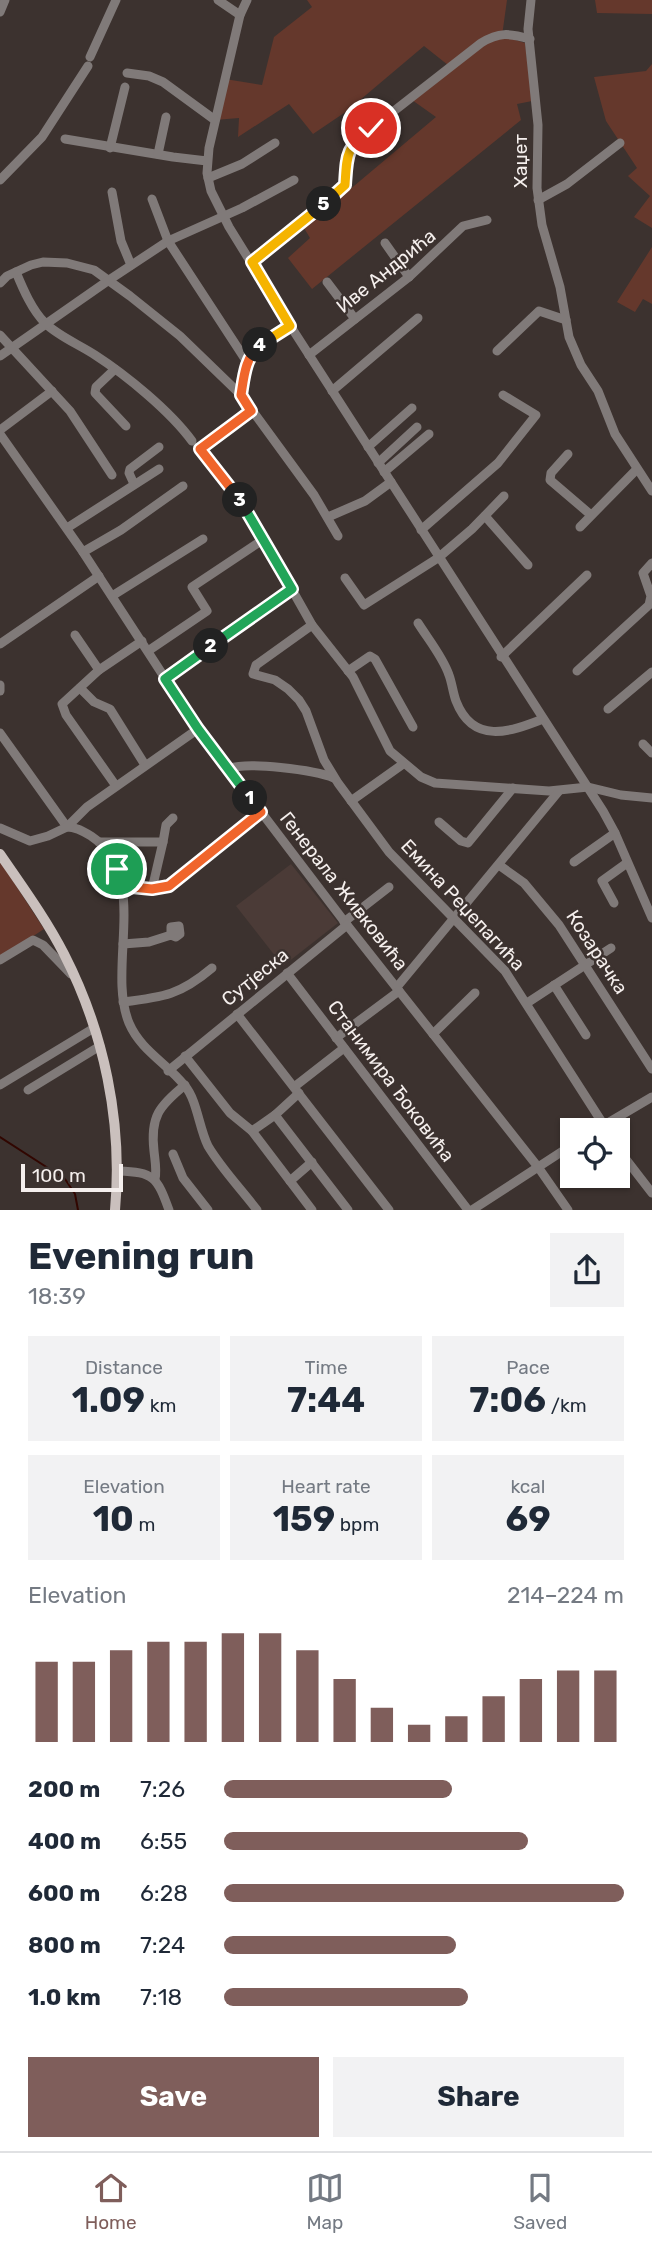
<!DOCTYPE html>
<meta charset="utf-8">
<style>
body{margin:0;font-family:Rubik,sans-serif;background:#f2f2f3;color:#1f2937;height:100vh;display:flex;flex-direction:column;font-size:26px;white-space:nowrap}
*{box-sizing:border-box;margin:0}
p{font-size:23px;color:#747a83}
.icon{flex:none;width:38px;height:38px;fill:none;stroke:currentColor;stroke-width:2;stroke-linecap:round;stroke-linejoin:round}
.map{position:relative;height:1210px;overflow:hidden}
.panel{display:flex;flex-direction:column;background:#fff;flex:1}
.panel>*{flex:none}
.controls{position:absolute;left:560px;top:1118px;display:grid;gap:14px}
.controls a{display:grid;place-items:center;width:70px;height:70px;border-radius:0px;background:#fff;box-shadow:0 2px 5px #0004;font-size:35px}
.scale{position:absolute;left:21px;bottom:18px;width:102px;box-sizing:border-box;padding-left:7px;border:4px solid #f5efed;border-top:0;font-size:19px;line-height:24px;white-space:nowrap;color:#f5efed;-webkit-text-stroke:5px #3c322f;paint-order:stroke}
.pin{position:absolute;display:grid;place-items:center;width:60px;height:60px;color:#fff;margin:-30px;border:4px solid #fff;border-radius:50%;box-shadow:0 2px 7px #0007}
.km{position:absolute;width:35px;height:35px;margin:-18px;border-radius:50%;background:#222;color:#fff;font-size:19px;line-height:35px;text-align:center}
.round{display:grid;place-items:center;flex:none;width:74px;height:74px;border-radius:0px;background:#f2f2f3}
.overview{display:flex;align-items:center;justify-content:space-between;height:119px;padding:0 28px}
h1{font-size:38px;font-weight:700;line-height:52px}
.stats{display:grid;grid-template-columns:repeat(3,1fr);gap:10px;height:119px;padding:7px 28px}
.stats div{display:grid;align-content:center;border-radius:0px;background:#f2f2f3;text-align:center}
.stats b{font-size:35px;font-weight:700}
.stats small{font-size:19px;font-weight:400}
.stats p{font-size:19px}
.chart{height:196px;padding:14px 28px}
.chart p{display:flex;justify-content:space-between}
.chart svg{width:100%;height:126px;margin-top:7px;stroke:#7f5e5b;stroke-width:6}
.action{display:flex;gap:14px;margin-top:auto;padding:14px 28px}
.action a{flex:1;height:80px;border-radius:0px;background:#7f5e5b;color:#fff;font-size:28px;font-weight:700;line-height:80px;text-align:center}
.action a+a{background:#f2f2f3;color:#1f2937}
ul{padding:0 28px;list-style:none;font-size:23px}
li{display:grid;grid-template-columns:112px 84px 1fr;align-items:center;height:52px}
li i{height:18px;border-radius:9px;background:#7f5e5b}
.dock{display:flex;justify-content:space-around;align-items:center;height:98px;border-top:2px solid #e0e1e3;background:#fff;font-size:19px;color:#747a83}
.dock a{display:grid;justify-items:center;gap:4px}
.dock .current{color:#7f5e5b}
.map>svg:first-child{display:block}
.built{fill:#4b3b37}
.green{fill:#65382c}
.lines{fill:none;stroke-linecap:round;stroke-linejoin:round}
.stream{stroke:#310600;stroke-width:2}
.minor{stroke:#807a79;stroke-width:9}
.major{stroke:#cac0bd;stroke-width:10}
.split-1-casing{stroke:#fff;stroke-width:14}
.split-2-casing{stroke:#fff;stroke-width:14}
.split-3-casing{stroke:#fff;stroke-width:14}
.split-4-casing{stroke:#fff;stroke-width:14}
.split-5-casing{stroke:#fff;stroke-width:14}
.split-6-casing{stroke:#fff;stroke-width:14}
.split-1{stroke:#f0652b;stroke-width:9}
.split-2{stroke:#22a559;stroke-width:9}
.split-3{stroke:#22a559;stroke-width:9}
.split-4{stroke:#f0652b;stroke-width:9}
.split-5{stroke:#f5b400;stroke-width:9}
.split-6{stroke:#f5b400;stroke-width:9}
.labels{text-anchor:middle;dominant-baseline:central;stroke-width:5;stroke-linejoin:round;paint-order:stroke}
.street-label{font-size:19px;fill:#f5efed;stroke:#3c322f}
</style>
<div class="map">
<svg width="652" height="1210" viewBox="0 0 652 1210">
<rect width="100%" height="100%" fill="#3c322f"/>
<!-- built -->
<path class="built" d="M291,864L338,923L283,966L236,906Z"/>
<!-- green -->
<g class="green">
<path d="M307,0H507L502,36L525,43L532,101L517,104L521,120L312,289L288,258L310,238L304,228L436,117L412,100L453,69L424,46L347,111L313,134L289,104L238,137L239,118L215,120L225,79L262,85L274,37L312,7Z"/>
<path d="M595,0H652V14L597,13Z"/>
<path d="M652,64V228L634,217L650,196L628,176L637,168L606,121L594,77L646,71Z"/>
<path d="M652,247V304L643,299L635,312L617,302Z"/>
<path d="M0,861L44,929L0,958Z"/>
</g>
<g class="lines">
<!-- stream -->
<path class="stream" d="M0,1137L65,1179L75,1194L78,1210"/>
<!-- minor -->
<g class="minor">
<path d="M218,0L240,15"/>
<path d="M247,0L240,15L209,148L207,173L211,191L229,227L284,316L603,811L615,833L652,918"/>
<path d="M531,0L528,29L538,125L537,188L542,225L560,287L569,337L581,365L598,391L615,434L652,491"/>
<path d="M0,12L5,0"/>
<path d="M90,57L116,0"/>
<path d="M127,73L149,76L163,82L215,120"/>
<path d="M65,139L173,157L207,161"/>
<path d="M110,148L125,87"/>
<path d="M158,154L166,117"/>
<path d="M208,178L242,164L275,143"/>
<path d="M0,180L42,137L88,66"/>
<path d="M112,192L121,241L131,265"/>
<path d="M152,199L168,241L247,362"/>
<path d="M538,200L567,184L620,143"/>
<path d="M385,243L409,277"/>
<path d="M252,262L319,209L345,185L346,164L353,143L481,43C499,32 509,33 530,39"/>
<path d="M16,272C23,289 32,310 45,323C58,336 80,345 95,355C126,375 170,411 192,441"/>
<path d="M327,282L355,319"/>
<path d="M0,283L7,276L31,265L43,262L67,263L94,270L130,296L180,336L241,395L314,495L338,536"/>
<path d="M0,335L70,411L112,475"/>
<path d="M497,351L539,311L566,320"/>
<path d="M309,355L409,277L463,226L487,220"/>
<path d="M0,356L109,280L168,241L242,208L294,180"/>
<path d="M115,369L96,387L95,393L126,426"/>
<path d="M332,391L418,318"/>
<path d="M241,395C249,347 251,351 290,326"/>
<path d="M251,411L200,449L251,517L312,625L353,677L390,751L421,777L435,783L549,791L588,787L621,795L652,798"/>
<path d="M0,430L52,391"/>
<path d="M0,434L83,552L198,729L347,925L538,1167L568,1210"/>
<path d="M368,447L412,408"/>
<path d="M568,454L551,473L550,480L591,515"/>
<path d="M378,463L417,427"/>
<path d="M384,472L429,434"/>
<path d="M134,484L129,473L130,469L159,447"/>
<path d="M485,516L528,565"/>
<path d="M328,517L365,501L391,482"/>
<path d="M580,527L637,469"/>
<path d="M67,528L159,469"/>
<path d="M421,530L498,463L536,415L503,395"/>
<path d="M83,552L121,530L183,486"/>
<path d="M345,578L364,605L438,558L472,529L504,496"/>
<path d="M112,596L203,539"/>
<path d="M418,623C428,639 443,657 449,675C452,683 453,693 456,701C473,745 510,732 543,719"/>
<path d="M312,625L256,665L253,674L275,680L288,689L299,700L306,711L324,760L338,783L389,852L505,971L607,1130"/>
<path d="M75,635L99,670"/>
<path d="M0,644L99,576"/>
<path d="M148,651L207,611L192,587L264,539"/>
<path d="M501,657L587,575"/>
<path d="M348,671L370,656L375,659L413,727"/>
<path d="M577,671L649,605L651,596L643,573L652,563"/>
<path d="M165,679L292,589"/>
<path d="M0,685V691"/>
<path d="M80,688L94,702L110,709L145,765"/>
<path d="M608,709L652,672"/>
<path d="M0,733L67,827C76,827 83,831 91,836C151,876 106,967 129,1023C141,1051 167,1063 185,1086C197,1100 199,1128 208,1146C221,1168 241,1189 257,1210"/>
<path d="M643,744L652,753"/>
<path d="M228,769C246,761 315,770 334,778"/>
<path d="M116,786L66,715L62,704L99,670L142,641"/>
<path d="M351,801L403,764"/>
<path d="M439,822L461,841L468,843L513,788"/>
<path d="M0,828L30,841L48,836L67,827L87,807L198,729"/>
<path d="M99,842H163L166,825L173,818"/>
<path d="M574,862L615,833"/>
<path d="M499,865L524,883L559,925L652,1069"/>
<path d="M122,886L152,889L169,886L261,812"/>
<path d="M152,889L163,842"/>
<path d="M614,903L602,881L627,863"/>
<path d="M344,922L389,887"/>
<path d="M123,944L149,942L171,935L176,937L180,934L179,926L171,927V935"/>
<path d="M0,960L33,940L43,945L71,974"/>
<path d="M287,973L468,1210"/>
<path d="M554,985L586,1035"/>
<path d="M397,987L559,791"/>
<path d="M123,1002C164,997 180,995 212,968"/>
<path d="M527,1003L611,948"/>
<path d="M237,1014L389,1210"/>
<path d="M433,1034L475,993"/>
<path d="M336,1038L399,991"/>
<path d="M185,1056L230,1113L252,1131L275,1115L348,1210"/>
<path d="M168,1071L347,925"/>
<path d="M0,1085L94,1028"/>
<path d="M294,1087L344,1048"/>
<path d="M28,1090L100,1046"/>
<path d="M275,1115L299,1093"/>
<path d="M596,1130L652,1097"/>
<path d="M252,1131L312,1210"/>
<path d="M618,1149L652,1193"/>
<path d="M173,1154L183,1178L208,1210"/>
<path d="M118,1171C154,1172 157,1177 169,1210"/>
<path d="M155,1179C157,1170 155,1161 154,1151C150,1117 159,1106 185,1085"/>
<path d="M290,1181L312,1162"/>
<path d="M472,1210L572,1145"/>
</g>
<!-- major -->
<path class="major" d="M0,854C22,886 46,919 64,954C104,1032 123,1122 115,1210"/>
</g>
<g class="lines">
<!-- split-1 casing -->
<g class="split-1-casing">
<path id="split-1" d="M117,869L122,886L152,889L169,886L261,812L250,798"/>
</g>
<!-- split-2 casing -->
<g class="split-2-casing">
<path id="split-2" d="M211,646L165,679L198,729L250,798"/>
</g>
<!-- split-3 casing -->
<g class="split-3-casing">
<path id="split-3" d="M211,646L292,589L240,500"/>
</g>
<!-- split-4 casing -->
<g class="split-4-casing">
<path id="split-4" d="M240,500L200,449L251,411L241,395C244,376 245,358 260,345"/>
</g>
<!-- split-5 casing -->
<g class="split-5-casing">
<path id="split-5" d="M260,345L290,326L252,262L324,204"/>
</g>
<!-- split-6 casing -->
<g class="split-6-casing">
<path id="split-6" d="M324,204L345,185C347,153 346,149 371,128"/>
</g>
<!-- split-1 -->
<use href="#split-1" class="split-1"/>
<!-- split-2 -->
<use href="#split-2" class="split-2"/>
<!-- split-3 -->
<use href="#split-3" class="split-3"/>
<!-- split-4 -->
<use href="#split-4" class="split-4"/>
<!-- split-5 -->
<use href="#split-5" class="split-5"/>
<!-- split-6 -->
<use href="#split-6" class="split-6"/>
</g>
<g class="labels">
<!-- street labels -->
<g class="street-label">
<text transform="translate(520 161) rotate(-90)">Хаџет</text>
<text transform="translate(386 271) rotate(-39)">Иве Андрића</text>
<text transform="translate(344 891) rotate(52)">Генерала Живковића</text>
<text transform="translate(463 905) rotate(47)">Емина Реџепагића</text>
<text transform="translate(597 952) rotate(57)">Козарачка</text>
<text transform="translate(255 977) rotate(-39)">Сутјеска</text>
<text transform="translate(391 1081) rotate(53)">Станимира Ђоковића</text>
</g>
</g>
</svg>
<div class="controls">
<a><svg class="icon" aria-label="locate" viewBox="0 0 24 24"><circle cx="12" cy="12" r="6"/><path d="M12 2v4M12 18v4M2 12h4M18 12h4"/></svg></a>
</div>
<div class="scale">100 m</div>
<div class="pin" style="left:117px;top:869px;background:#1e9e55"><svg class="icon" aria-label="arrive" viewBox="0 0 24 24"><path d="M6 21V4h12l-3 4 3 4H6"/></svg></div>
<div class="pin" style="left:371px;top:128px;background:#d93025"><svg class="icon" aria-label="check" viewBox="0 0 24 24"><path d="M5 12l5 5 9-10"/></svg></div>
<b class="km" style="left:250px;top:798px">1</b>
<b class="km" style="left:211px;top:646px">2</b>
<b class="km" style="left:240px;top:500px">3</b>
<b class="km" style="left:260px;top:345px">4</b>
<b class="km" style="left:324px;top:204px">5</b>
</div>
<section class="panel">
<div class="overview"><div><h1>Evening run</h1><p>18:39</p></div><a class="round"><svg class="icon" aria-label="share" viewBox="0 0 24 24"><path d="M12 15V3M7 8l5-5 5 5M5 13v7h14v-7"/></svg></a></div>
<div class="stats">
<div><p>Distance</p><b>1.09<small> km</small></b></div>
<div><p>Time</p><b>7:44</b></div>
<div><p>Pace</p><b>7:06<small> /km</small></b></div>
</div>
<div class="stats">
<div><p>Elevation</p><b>10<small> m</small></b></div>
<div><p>Heart rate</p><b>159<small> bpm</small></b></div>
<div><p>kcal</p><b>69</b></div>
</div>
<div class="chart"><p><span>Elevation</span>214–224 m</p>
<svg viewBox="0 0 160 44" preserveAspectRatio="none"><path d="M5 44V16M15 44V16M25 44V12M35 44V9M45 44V9M55 44V6M65 44V6M75 44V12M85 44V22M95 44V32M105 44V38M115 44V35M125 44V28M135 44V22M145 44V19M155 44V19"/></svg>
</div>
<ul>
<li><b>200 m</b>7:26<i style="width:57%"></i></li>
<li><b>400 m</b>6:55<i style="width:76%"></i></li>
<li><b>600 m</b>6:28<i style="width:100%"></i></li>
<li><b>800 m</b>7:24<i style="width:58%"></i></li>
<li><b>1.0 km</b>7:18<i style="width:61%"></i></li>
</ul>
<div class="action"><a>Save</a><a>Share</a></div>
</section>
<nav class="dock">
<a class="current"><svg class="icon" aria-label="home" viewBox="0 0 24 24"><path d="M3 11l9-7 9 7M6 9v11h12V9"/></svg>Home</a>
<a><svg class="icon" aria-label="map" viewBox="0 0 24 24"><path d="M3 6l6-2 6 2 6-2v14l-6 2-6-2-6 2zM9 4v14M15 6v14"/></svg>Map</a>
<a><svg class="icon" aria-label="saved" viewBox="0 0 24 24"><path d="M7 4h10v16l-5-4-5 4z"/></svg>Saved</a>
</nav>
